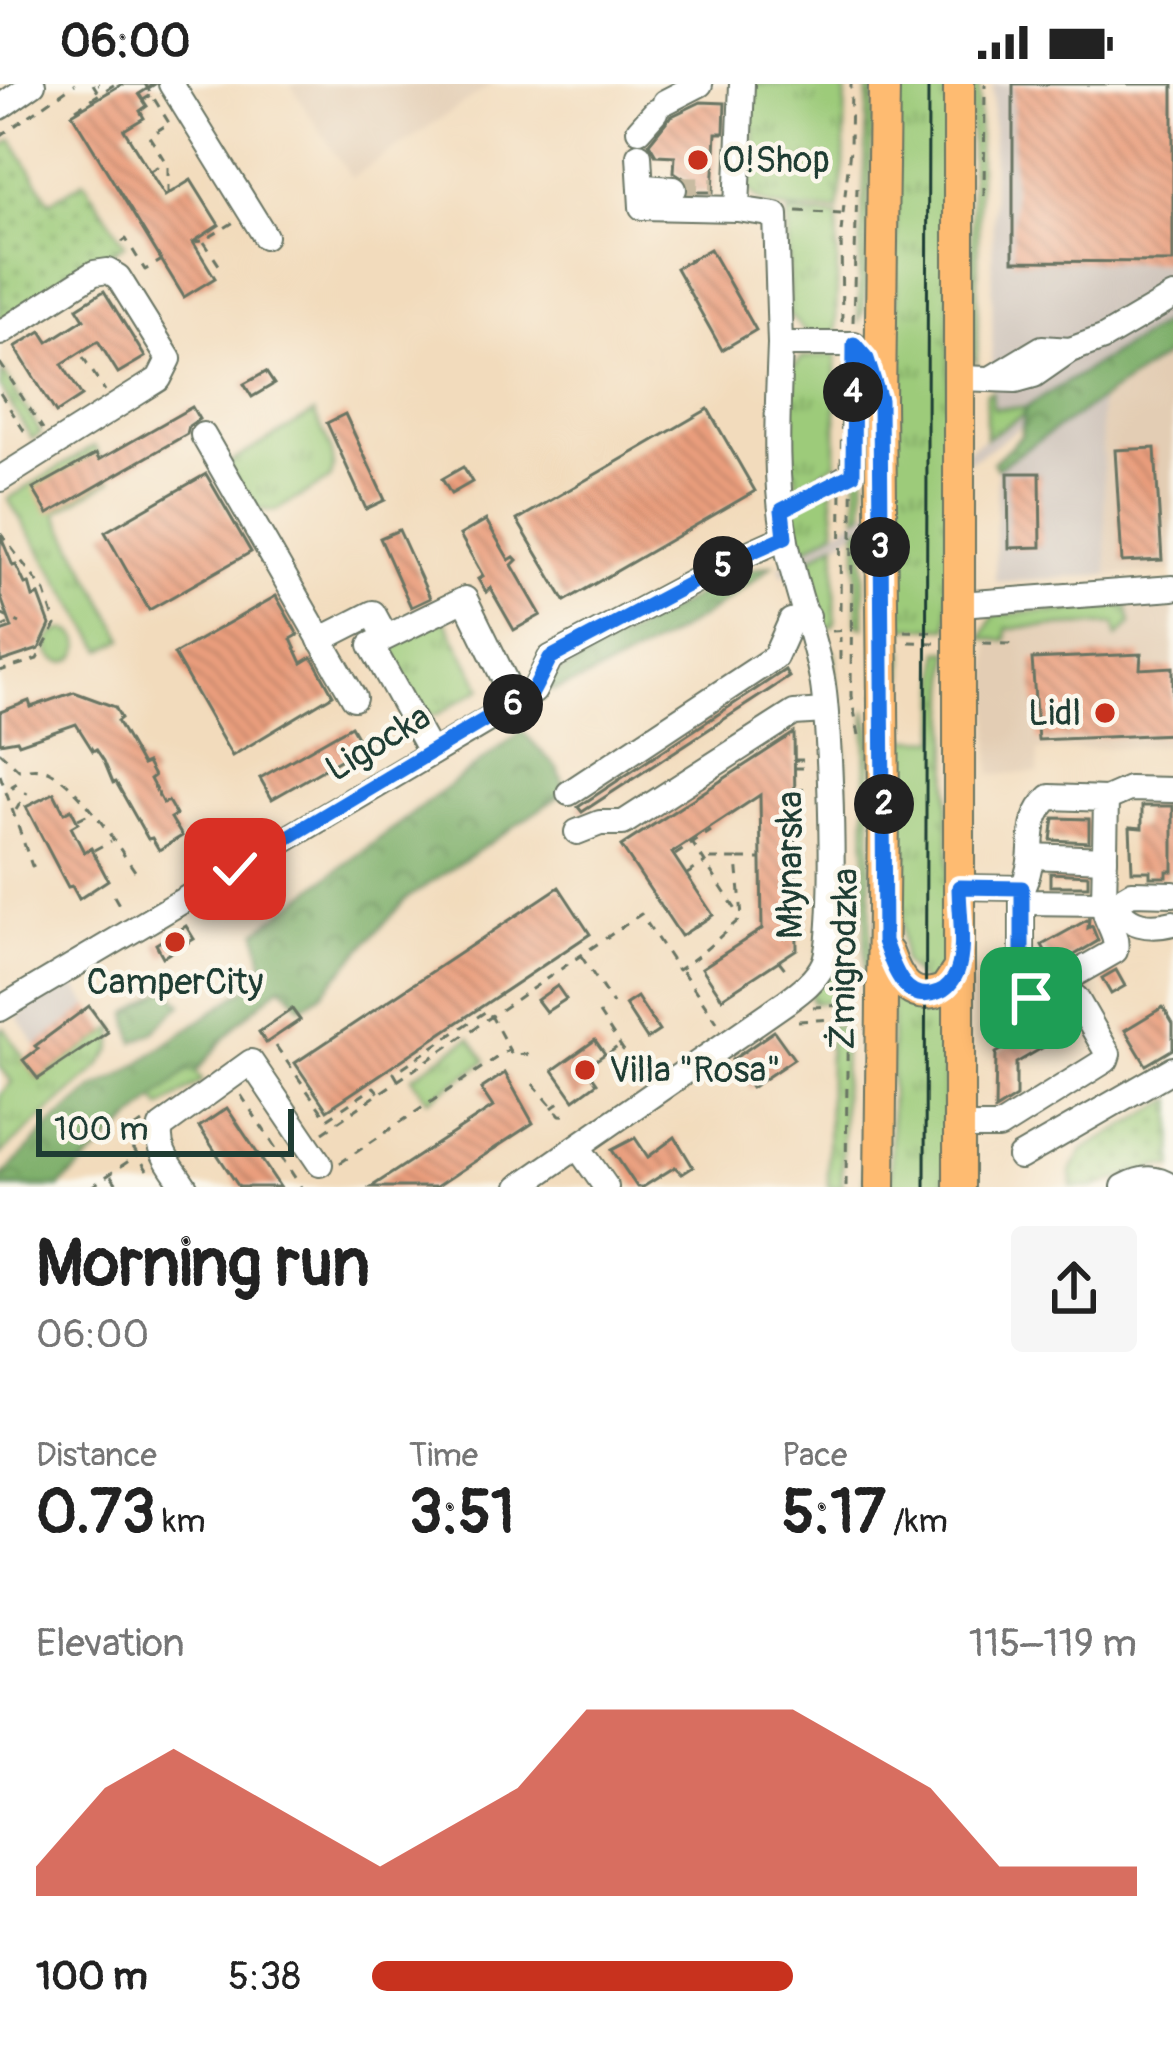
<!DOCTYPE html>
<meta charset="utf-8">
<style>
body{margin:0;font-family:Pangolin,sans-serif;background:#f6f6f6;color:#222;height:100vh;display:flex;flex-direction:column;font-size:45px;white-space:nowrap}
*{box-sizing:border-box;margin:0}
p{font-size:39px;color:#767676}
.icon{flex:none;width:66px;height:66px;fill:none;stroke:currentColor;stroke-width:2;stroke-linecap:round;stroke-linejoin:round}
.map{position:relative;height:1103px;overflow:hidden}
.drawer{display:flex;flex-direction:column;background:#fff;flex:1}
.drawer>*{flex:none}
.scale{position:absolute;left:36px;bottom:30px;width:258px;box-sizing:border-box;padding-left:12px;border:6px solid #1f3d34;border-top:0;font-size:33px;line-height:42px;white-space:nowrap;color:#1f3d34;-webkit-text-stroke:9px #fbf7ec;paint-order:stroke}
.pin{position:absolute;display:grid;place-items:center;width:102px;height:102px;color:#fff;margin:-51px;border-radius:24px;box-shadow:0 6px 18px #0006}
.km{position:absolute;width:60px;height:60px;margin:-30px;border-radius:50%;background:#222;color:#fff;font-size:33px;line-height:60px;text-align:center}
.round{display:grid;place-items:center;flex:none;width:126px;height:126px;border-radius:12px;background:#f6f6f6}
.head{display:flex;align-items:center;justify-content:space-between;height:204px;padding:0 36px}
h1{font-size:66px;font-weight:700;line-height:90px}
.stats{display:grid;grid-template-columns:repeat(3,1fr);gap:18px;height:204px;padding:12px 36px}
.stats div{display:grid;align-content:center}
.stats b{font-size:60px;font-weight:700}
.stats small{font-size:33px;font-weight:400}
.stats p{font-size:33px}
.chart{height:336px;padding:24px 36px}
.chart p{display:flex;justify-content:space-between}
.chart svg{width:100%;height:216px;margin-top:12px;fill:#c8321e;opacity:.7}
ul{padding:0 36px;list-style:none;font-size:39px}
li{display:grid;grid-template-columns:192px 144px 1fr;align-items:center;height:90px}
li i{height:30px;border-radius:15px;background:#c8321e}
.status{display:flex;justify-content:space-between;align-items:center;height:84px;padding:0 60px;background:#fff;direction:ltr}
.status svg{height:33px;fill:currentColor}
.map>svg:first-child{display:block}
.built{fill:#e3cdb4}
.industrial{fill:#cdc2b9}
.grass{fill:url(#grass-tufts);stroke:#5e8457;stroke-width:3}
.forest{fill:url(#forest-crowns);stroke:#4e764f;stroke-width:3}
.park{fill:#9dcb7a;stroke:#5e8457;stroke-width:3}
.garden{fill:url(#garden-dots);stroke:#5e8457;stroke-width:3}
.building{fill:url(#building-back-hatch)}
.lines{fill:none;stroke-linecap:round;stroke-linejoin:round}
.minor-tunnel{stroke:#c8bba1;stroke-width:24;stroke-dasharray:24 12;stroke-linecap:butt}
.minor-casing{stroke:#697464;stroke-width:28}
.major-casing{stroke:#697464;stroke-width:34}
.path{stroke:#697464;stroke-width:3;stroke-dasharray:9 9;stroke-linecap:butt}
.minor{stroke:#fff;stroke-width:24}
.major{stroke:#febb71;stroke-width:30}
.tram{stroke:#1f3d34;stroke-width:3}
.route-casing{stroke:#fff;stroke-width:24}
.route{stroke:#1a73e8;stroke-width:15}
.poi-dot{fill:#c8321e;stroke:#fbf7ec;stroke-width:4.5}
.labels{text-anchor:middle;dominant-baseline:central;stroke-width:9;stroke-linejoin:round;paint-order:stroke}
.poi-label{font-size:36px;fill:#1f3d34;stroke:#fbf7ec;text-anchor:start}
.street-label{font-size:36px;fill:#1f3d34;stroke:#fbf7ec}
</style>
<div class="status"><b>06:00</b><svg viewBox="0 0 49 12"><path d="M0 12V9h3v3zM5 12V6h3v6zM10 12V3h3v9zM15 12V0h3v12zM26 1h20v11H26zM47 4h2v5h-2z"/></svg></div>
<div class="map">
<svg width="1173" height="1103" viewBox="0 0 1173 1103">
<defs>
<pattern id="grass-tufts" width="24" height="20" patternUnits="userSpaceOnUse" patternTransform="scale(3)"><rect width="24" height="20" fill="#9dcb7a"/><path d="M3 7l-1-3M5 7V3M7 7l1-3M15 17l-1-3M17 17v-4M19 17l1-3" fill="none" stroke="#7fa665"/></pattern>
<pattern id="forest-crowns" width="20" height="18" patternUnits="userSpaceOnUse" patternTransform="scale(3)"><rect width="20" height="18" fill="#7eaf6a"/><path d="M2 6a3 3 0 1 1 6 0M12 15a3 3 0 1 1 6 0" fill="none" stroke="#679058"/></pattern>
<pattern id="garden-dots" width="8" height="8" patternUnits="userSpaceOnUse" patternTransform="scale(3)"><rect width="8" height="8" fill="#9dcb7a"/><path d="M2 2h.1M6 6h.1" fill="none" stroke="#7fa665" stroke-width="1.8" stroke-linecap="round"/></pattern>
<pattern id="building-back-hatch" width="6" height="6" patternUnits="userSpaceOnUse" patternTransform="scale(3)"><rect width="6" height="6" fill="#ea9e7d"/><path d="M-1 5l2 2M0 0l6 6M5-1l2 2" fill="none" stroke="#bd8267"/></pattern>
</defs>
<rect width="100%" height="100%" fill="#fbf7ec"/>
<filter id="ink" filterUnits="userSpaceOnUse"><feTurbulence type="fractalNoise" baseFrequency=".00833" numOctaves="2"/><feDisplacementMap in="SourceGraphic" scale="24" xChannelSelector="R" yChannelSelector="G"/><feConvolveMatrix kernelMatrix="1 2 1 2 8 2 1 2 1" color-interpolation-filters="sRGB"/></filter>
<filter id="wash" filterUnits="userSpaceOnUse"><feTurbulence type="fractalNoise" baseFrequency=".004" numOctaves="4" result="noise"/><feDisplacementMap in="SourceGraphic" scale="48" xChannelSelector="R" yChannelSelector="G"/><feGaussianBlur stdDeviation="2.7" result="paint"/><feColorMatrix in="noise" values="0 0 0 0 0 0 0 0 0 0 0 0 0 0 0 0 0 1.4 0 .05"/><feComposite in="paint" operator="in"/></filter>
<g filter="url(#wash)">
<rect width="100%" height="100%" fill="#f2dbbc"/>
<!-- built -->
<g class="built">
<path d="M290,0H493L351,94Z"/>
<path d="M1173,267V487L1108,491L1100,315Z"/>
<path d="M1173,519V661L1038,667V689L991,690L989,539L995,531Z"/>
</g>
<!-- industrial -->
<g class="industrial">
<path d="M993,0H1173V233L1025,324H992Z"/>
<path d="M1100,315L1108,491L995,498L997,384Z"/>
<path d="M1024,330L1023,341L986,367L783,492L778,483Z"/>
<path d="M72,898L108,948L55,988L17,933Z"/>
</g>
<!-- grass -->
<g class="grass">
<path d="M749,0H846L844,82L838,126C808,125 756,133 746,97L753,90L754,44L748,37Z"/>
<path d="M868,0H875L864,225L858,239C859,159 867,80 868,0Z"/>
<path d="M897,0H950L948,544L894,543Z"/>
<path d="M971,0H979L977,280L972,272Z"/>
<path d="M788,129L838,132L836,252L808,250L789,231Z"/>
<path d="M836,270V379L796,404V388H787L791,286L802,274Z"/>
<path d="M858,283L865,301L864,428L857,432Z"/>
<path d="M3,287L41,349L32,355L0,303Z"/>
<path d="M992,307L993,324H1025L1024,330L986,354V309Z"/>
<path d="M314,329C323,350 342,375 329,396L275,427L256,425L226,381Z"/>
<path d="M94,362L112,396L56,429L124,555L103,566L8,415Z"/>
<path d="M824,405H832L836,446L798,469L791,426Z"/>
<path d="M864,441V543L857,540V445Z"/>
<path d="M836,458L835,538L832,543L819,546L803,479Z"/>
<path d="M1127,521L1131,540L1117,553L1115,540L1007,544L1006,557L982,554L994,531Z"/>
<path d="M443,533L482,604L436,631L421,630L385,562Z"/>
<path d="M829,563L835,570L837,618L845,665L844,917L813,919L810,913L842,741L841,676L835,670L824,564Z"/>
<path d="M895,567H904L903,655L938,656L940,567H949L948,862L943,890L925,901L903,878Z"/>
<path d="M866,626L871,646L870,1103H864Z"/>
<path d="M892,913L945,918V1103H891Z"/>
<path d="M829,939L844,944L842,1103H828Z"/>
<path d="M116,943L112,965L99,983L0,1071V1011L12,998L0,982V946L4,944L38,995Z"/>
<path d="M470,954L486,977L428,1016L412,993Z"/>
</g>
<!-- forest -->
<g class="forest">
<path d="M1173,233V267L997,384L993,379L1021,352L1025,324Z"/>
<path d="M772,481C726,524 612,589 551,607L547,595L737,489Z"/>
<path d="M522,647L557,684L567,707L406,815L321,910L302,923L281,901L236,941L196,988L187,986L59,1103H0V1095L54,1038L95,1004L124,990L265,891L257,847Z"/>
<path d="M167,904L182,920L152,949L134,958L128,930Z"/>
</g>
<!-- park -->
<g class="park">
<circle cx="64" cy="562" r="16"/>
<path d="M188,986L196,988L202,997L161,1024L155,1015Z"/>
</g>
<!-- garden -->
<g class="garden">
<path d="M12,56L50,118L84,97L125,160L0,240V63Z"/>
<path d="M1173,1015V1084L1162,1082L1092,1103H1072L1071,1088L1083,1066Z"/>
</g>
<g id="blocks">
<!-- building -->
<g class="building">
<path d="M122,0H155L139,10L147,22L140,27L144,34L124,46L165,112L191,96L219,141L193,158L215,194L184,213L72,30Z"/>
<path d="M1013,0H1173V178L1013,177Z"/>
<path d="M701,18L725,19L724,49H716L713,108H690L688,97L674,88L675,72L656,71L649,59L670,33Z"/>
<path d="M710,165L756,246L722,266L676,184Z"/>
<path d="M104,207L145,273L118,289L98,257L62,280L82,312L56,329L15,263L41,247L48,258L84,235L77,224Z"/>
<path d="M266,288L274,300L252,313L244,300Z"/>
<path d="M192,323L199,335L189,342L187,350L48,430L33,405L96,370L99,376Z"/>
<path d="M708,325L755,407L565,517L517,436Z"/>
<path d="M345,330L385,416L366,425L327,339Z"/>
<path d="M1155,364L1162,476L1122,478L1115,366Z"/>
<path d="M463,383L472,398L451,410L442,395Z"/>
<path d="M1008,389H1040L1041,463L1009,464Z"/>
<path d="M206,390L251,468L149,526L105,448Z"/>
<path d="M486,436L509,476L514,473L517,476L512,481L541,531L514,546L490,504L486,508L478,495L483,492L460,451Z"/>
<path d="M399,446L430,514L411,523L380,454Z"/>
<path d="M0,451L13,482L16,481L25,500L29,499L33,513L39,511L50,541L39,565L0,578V548L12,544L0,511Z"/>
<path d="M276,512L298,551L291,555L302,579L312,573L333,611L232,672L174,570Z"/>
<path d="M1141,570L1140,585L1173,583V650L1038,656L1032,575Z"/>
<path d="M785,586L789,593L582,728L578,723Z"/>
<path d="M74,608L115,623L121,634L117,637L142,681L147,679L154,692L150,695L163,720L168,717L176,731L171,734L182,752L159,766L152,754L148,755L116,698L113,699L104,677L96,665L93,667L76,640L19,660L17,656L0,659V628L29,617L31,623Z"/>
<path d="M351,642L363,663L272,715L260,694Z"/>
<path d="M794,649L797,865L722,914L702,884L762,845L760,711L672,769L713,831L681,852L621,762Z"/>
<path d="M54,709L64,729L71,725L78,739L71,743L84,768L91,764L108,796L79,815L72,802L68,803L26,723Z"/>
<path d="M1142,722H1173V787H1167V793H1150V787H1132L1130,743L1142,744Z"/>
<path d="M1054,734L1089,735V758L1051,756Z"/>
<path d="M1050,789L1088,791V802H1050Z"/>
<path d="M559,803L590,850L327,1026L295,979Z"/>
<path d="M1089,835L1088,844L1092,842L1098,857L1054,883L1042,861Z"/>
<path d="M186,842L194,855L163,873L156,860Z"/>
<path d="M1116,886L1125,902L1111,910L1102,894Z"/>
<path d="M557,902L566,915L546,928L537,916Z"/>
<path d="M637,913L659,947L647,955L625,921Z"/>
<path d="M89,922L108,948L38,995L23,976L38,965L35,962Z"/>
<path d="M1163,923L1173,940V965L1146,981L1125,946Z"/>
<path d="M292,925L300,936L266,959L259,948Z"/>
<path d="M1065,929L1075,945L1016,979V1013L995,1026L996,969Z"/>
<path d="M774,947L794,975L751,1004L732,976Z"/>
<path d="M595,956L605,970L586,983L597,999L574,1016L553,986Z"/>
<path d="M505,989L533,1039L436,1103H371L493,1023L481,1005Z"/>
<path d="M227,1024L280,1103H239L199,1043Z"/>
<path d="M675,1053L693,1083L682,1090L675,1083L643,1103H637L612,1066L635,1054L648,1073Z"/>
</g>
</g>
</g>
<g filter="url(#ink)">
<use href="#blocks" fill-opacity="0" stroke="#697464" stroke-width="3"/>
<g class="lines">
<!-- minor-tunnel -->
<path class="minor-tunnel" d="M674,105L713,106"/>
<!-- minor casing -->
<g class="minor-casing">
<g id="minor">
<path d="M171,0L265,152"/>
<path d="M742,0L737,125L776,131L780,260"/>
<path d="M665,18L700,0"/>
<path d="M0,23L33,0"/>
<path d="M639,46L655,28"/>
<path d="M639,71L642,123L737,125"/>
<path d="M643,103L674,105"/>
<path d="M0,249L94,189L108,187L118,193L169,275L159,295L0,395"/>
<path d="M960,294L1016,296L1034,291L1070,266L1103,254L1173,213"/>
<path d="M992,294L1042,264L1070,266"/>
<path d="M203,351L354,614"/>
<path d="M960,520L1173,504"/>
<path d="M320,556L373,529L386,553"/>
<path d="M431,669L371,561L465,515L516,619"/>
<path d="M569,709L775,573L791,537L808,532"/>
<path d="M1106,715L1129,705L1173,706"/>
<path d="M577,748L600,739H623L794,629L825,627"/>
<path d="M1031,772L1105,775"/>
<path d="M959,803L1022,804C1040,771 1020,740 1050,713L1106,715L1104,819L1022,818"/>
<path d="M1022,806V905L1031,915L1115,867C1119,849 1103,837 1104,819H1115L1132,809L1173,810"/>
<path d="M1115,819C1126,842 1150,845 1173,839"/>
<path d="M0,925L516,619L534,607L550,574L740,473L785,453"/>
<path d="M959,1043H999L1106,976L1108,970L1076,914"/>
<path d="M578,1063L606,1103"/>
<path d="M1020,1073L1173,985"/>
<path d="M185,1103C173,1084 155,1066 161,1043L251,978L320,1080"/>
<path d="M519,1103L786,918C801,907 816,896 824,879C838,845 830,637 822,595C813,546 793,500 785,452C773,389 778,323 780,260H854"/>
<path d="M1124,1103C1140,1094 1155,1091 1171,1103"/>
</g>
</g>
<!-- major casing -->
<g class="major-casing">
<g id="major">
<path d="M888,869C898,897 912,920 945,905L959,884"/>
<path d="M880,1103L884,723L880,316L884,0"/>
<path d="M959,1103V0"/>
</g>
</g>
<!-- path -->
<g class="path">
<path d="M93,0L101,13"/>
<path d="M98,0H99"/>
<path d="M145,0L169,39"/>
<path d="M143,16L153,10"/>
<path d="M76,25L115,0"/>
<path d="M0,52L75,0"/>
<path d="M150,87L164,79"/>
<path d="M168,110V82L149,52L171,38"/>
<path d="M984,112L985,0"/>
<path d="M797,127L841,130"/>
<path d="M122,158L126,155L145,186L162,176"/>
<path d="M193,158L203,157L234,138"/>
<path d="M204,158L223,187"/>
<path d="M842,238L841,148L850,65L851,0"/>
<path d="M853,238L857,104"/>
<path d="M83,273L105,307"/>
<path d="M0,279L43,345"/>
<path d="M853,283L851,612L859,651"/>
<path d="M0,309L28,353"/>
<path d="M802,406L839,383"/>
<path d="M801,416L851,390"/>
<path d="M0,449L45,508L56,541L37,575L0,587"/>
<path d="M840,526L842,278"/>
<path d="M0,530L20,539"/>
<path d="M0,544L14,537"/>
<path d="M832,547L852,546"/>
<path d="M904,547L936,548"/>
<path d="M909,558L935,559"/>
<path d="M983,559L1009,560L1014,567"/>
<path d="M840,576V553"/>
<path d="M0,668L19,686C29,685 38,683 48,687C81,702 116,760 137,790"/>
<path d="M794,676H810"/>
<path d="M794,684H810"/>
<path d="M0,691L32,782L36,780"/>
<path d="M14,705L12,702L19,698"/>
<path d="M795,706L811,705"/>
<path d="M795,715L811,714"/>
<path d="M16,726L27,708"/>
<path d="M78,735L91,729"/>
<path d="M691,757L740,832"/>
<path d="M94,766L111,757"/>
<path d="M675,771L711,747"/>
<path d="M739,775H761"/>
<path d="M796,776H812"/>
<path d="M687,790L705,779"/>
<path d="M114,812L122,826"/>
<path d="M581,872L613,920"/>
<path d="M779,877L789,890"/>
<path d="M682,887L717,938"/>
<path d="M813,923L858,920"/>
<path d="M599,929L637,987L634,989"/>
<path d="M798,937L848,934"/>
<path d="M276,962L327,1035L374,1003L379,1009"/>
<path d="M609,969L619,962"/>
<path d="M398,996L394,989L488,926L512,971L527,970L531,974"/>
<path d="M533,1000L560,1031L572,1032"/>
<path d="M241,1011L301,1103"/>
<path d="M552,1024L564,1015"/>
<path d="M142,1039L125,1051L147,1086"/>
<path d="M323,1048L641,830L678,886C703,870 719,853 742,833L737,775H702"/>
<path d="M340,1079L508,966"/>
<path d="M111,1092L119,1103"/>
<path d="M91,1103L139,1070"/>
<path d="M846,1103L848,872"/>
</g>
<!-- minor -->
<use href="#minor" class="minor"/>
<!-- major -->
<use href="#major" class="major"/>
<!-- tram -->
<path class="tram" d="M925,1103L928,0"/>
</g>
</g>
<g class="lines" filter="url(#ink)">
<!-- route casing -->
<g class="route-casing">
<path id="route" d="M235,785L533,607L550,574L740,473L785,453L782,426L853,390L854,260L867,275L880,316L884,857C893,882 904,921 938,908C947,905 953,897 957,888C966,865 959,828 959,803L1022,804V905L1031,914"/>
</g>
<!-- route -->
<use href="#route" class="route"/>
</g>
<!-- markers -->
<g class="poi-dot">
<circle cx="698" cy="76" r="12"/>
<circle cx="1105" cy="629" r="12"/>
<circle cx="175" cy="858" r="12"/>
<circle cx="585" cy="986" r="12"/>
</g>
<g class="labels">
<!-- poi labels -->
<g class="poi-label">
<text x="722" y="76">O!Shop</text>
<text x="1081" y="629" text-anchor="end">Lidl</text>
<text x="175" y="898" text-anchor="middle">CamperCity</text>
<text x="609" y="986">Villa "Rosa"</text>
</g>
<!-- street labels -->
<g class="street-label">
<text transform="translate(378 659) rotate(-31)">Ligocka</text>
<text transform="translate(790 781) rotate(-90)">Młynarska</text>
<text transform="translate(844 875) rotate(-89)">Żmigrodzka</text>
</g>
</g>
</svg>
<div class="scale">100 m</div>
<div class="pin" style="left:1031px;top:914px;background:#1e9e55"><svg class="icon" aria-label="arrive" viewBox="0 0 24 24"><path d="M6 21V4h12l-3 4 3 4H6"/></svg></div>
<div class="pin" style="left:235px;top:785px;background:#d93025"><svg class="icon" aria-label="check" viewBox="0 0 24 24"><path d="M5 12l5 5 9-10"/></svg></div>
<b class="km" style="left:884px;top:720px">2</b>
<b class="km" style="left:880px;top:463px">3</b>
<b class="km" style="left:853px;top:308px">4</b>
<b class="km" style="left:723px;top:482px">5</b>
<b class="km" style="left:513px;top:620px">6</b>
</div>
<section class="drawer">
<div class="head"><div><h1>Morning run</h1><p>06:00</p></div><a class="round"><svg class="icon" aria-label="share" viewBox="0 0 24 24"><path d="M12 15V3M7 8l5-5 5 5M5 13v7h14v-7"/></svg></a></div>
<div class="stats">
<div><p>Distance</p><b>0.73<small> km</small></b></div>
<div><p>Time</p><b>3:51</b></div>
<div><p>Pace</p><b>5:17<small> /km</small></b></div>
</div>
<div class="chart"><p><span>Elevation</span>115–119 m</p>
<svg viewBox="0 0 160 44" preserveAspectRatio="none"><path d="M0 44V38L10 22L20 14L30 22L40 30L50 38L60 30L70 22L80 6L90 6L100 6L110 6L120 14L130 22L140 38L150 38L160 38V44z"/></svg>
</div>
<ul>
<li><b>100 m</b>5:38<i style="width:55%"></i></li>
</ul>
</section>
